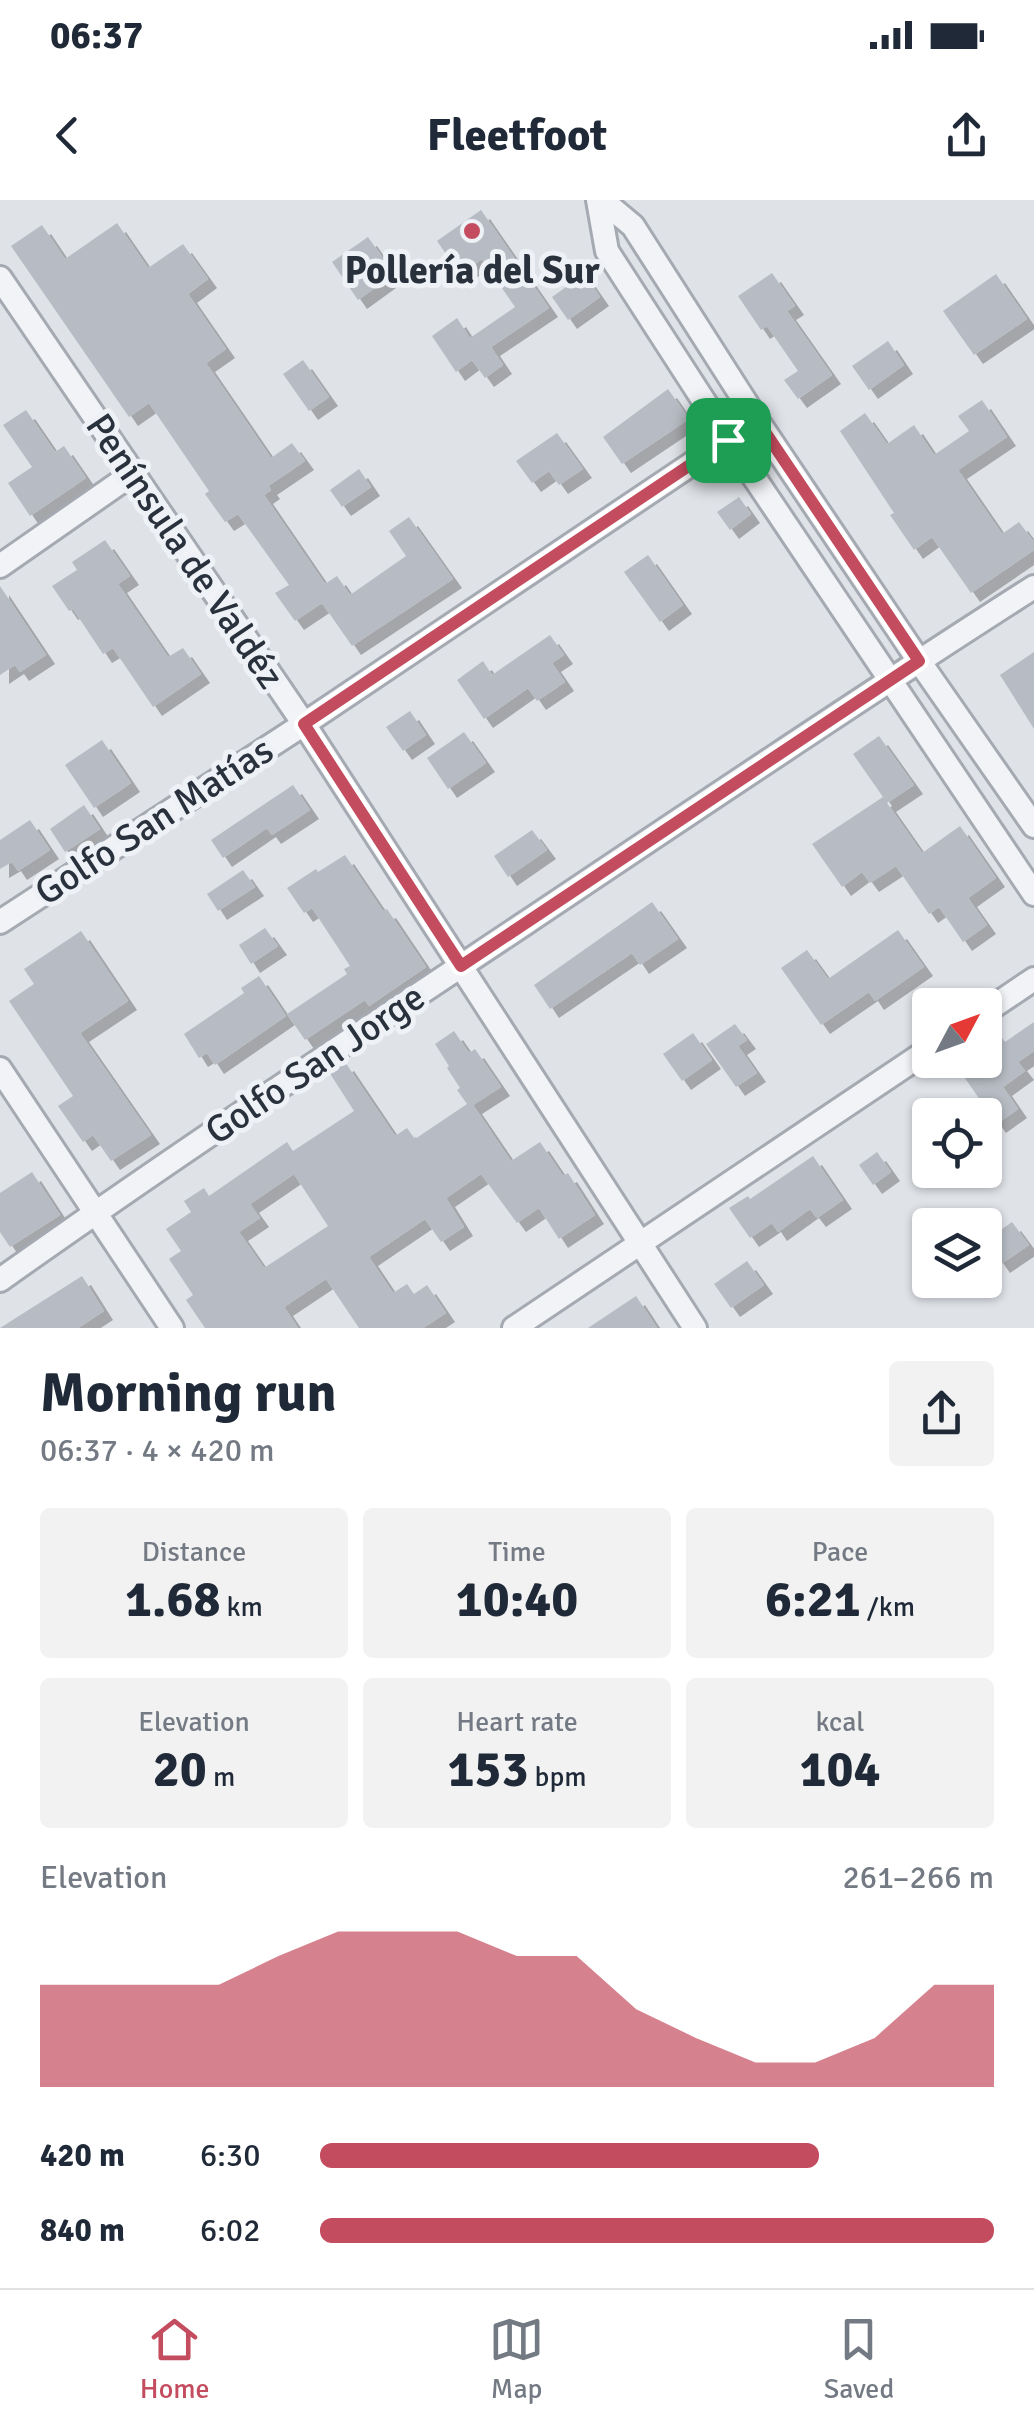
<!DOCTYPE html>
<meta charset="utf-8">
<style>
body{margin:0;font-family:Signika,sans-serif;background:#f2f2f3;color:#1f2937;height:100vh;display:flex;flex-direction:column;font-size:38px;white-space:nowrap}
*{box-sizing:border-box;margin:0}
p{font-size:32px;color:#747a83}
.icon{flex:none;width:55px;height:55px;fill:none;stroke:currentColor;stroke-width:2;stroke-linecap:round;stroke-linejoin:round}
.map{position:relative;height:1128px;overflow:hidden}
.panel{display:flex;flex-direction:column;background:#fff;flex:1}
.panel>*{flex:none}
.needle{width:65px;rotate:49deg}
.buttons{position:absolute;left:912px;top:788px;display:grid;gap:20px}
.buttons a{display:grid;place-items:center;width:90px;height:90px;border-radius:10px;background:#fff;box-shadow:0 2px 8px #0004;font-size:50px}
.pin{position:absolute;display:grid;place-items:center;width:85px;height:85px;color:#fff;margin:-42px;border-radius:20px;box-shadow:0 5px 15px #0006}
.round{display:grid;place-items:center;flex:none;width:105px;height:105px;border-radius:10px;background:#f2f2f3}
.headline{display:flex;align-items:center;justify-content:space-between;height:170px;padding:0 40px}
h1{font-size:55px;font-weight:800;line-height:75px}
.metrics{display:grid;grid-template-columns:repeat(3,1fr);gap:15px;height:170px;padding:10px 40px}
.metrics div{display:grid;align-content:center;border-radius:10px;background:#f2f2f3;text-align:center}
.metrics b{font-size:50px;font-weight:800}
.metrics small{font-size:28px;font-weight:400}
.metrics p{font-size:28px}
.chart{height:280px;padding:20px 40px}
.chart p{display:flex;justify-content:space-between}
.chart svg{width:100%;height:180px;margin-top:10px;fill:#c44c5f;opacity:.7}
ul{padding:0 40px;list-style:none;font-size:32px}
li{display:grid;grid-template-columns:160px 120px 1fr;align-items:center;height:75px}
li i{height:25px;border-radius:12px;background:#c44c5f}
.status{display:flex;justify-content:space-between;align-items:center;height:70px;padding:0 50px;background:#fff;direction:ltr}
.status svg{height:28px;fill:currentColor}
header{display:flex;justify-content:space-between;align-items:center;height:130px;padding:0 40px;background:#fff;font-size:45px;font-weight:800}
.dock{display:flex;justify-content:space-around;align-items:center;height:140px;border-top:2px solid #e0e1e3;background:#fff;font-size:28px;color:#747a83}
.dock a{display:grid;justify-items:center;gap:5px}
.dock .on{color:#c44c5f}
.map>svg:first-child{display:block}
.building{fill:#b7bcc4;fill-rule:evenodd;filter:url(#shadow)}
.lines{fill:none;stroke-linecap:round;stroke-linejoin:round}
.street-casing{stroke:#a5a9b1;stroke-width:28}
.street{stroke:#f1f3f6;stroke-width:22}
.route-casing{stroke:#fff;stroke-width:20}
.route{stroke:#c44c5f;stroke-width:12}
.poi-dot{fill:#c44c5f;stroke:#eef1f5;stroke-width:4}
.labels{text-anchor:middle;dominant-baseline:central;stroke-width:10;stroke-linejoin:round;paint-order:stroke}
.poi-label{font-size:38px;font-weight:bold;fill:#29313d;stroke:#eef1f5}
.street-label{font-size:38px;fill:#29313d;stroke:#eef1f5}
</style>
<div class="status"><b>06:37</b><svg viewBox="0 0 49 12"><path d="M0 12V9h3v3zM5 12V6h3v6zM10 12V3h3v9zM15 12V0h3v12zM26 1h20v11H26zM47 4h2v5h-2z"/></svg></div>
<header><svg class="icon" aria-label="back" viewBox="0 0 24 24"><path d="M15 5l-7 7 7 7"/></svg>Fleetfoot<svg class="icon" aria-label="share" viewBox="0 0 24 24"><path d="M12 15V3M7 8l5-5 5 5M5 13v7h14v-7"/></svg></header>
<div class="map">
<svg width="1034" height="1128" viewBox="0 0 1034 1128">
<defs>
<filter id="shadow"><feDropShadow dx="9" dy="9" stdDeviation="0" flood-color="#0004"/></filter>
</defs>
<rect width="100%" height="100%" fill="#dfe2e7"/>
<!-- building -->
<g class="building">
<path d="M481,10L549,108L491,147L503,165L485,178L472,160L456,172L432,136L457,118L470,138L515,107L482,59L460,74L437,41Z"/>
<path d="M117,23L148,68L183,44L208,79L188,94L226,149L206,163L271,258L292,243L305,261L268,286L271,290L264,295L325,384L337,376L350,395L406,356L389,331L409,317L453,379L352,446L322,403L295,421L275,393L289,385L238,314L225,322L205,294L209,291L149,203L129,217L11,46L42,25L65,59Z"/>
<path d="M368,37L394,74L358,100L332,62Z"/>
<path d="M772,73L795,106L787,111L832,175L798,199L784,180L798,171L767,126L761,130L738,96Z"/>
<path d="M584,74L600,97L568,120L552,97Z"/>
<path d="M996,74L1027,119L974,155L943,111Z"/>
<path d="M888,141L904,165L869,190L852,166Z"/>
<path d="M303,160L329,197L309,211L283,174Z"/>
<path d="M668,189L689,219L622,264L603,237Z"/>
<path d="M982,200L1007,237L958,270L1002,334L1019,322L1034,342V350L971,393L932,337L914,350L890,315L894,313L840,231L865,213L887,244L914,225L934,255L969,231L958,216Z"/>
<path d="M26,210L55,252L64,246L86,278L30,316L8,283L32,267L3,225Z"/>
<path d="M557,233L583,269L559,285L549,271L532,283L516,261Z"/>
<path d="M359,269L371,287L342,307L330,290Z"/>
<path d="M739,297L751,314L730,330L717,312Z"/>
<path d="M105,340L130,376L118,384L168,457L183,448L201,474L153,507L113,448L103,454L73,409L69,411L52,386L77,370L72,362Z"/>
<path d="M648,355L683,405L660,422L624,372Z"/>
<path d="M0,386L46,455L20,472L15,465L0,475Z"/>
<path d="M550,435L564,455L552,463L565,482L537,501L528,488L484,519L457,480L483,461L492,475Z"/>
<path d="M1034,452V529L1000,475Z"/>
<path d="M410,511L426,535L403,551L386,527Z"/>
<path d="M464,532L486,563L448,589L427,558Z"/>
<path d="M879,536L914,585L887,603L922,653L960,626L996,678L968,698L987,725L963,742L939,707L929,714L896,666L870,683L862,672L842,687L812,644L883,597L853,554Z"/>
<path d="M102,540L131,583L94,608L65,565Z"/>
<path d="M293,585L310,610L272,635L267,628L223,658L211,640Z"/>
<path d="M84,605L100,629L65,652L50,629Z"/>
<path d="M30,620L50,650L18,671L12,662L0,669V640Z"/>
<path d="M532,630L547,650L508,677L494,656Z"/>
<path d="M345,655L383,711L387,709L426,767L369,806L365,800L305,840L287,814L347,774L344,769L350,766L312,708L304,713L287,688L316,669L318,672Z"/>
<path d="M243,670L255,687L218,711L207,694Z"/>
<path d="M652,702L678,739L640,765L632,753L550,809L534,785Z"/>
<path d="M265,728L278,746L251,764L239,745Z"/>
<path d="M898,730L924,767L875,801L869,792L821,825L781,768L807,750L828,779Z"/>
<path d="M81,731L128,801L80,833L151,935L111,961L93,935L83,942L58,906L73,896L9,801L34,784L24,769Z"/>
<path d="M259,776L286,816L215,865L207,853L199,858L184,834L244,793L241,788Z"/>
<path d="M1034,822V851L1018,862L1025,871L1003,887L1018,909L997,924L962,874L985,860V846L1000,835L1005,842Z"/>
<path d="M735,824L747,840L738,846L757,873L736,887L706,844Z"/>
<path d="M454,831L469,853L475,849L501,887L473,905L511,961L540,942L563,976L568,973L595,1015L559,1039L539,1008L517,1023L481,974L446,998L464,1027L441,1042L425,1019L369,1057L393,1093L407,1084L414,1094L427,1085L446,1113L423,1128H359L326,1079L284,1107L298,1128H205L186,1100L193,1095L169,1059L181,1051L166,1029L191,1012L184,1001L204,988L209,996L287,942L293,951L354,911L329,872L345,862L395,936L407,928L415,939L467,904L457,890L460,888L447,868L449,866L435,844ZM294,974L328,1026L264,1068L239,1032L260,1018L250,1004Z"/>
<path d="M693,833L712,860L682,881L663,854Z"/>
<path d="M877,952L891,972L873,985L859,965Z"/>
<path d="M813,956L843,1000L817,1018L810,1009L778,1032L772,1023L750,1038L729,1008L748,996L750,999Z"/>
<path d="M32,972L60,1015L10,1047L0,1032V993Z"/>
<path d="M1012,1022L1029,1045L1001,1064L985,1041Z"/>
<path d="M747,1061L764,1085L731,1108L714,1084Z"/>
<path d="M82,1076L104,1111L78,1128H0Z"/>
<path d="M636,1096L657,1128H588Z"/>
</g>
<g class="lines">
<!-- street casing -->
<g class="street-casing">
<g id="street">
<path d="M598,0L607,51L729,240L1034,694"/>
<path d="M602,0L633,26L757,220L919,461L1034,626"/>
<path d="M0,78L304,524L695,1128"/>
<path d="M0,366L132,274"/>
<path d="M0,722L304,524L757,220"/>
<path d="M985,812L1034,779"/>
<path d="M0,869L172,1128"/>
<path d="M0,1080C173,957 350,840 527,722C696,609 863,496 1034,387"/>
<path d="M514,1128L930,849"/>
</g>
</g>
<!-- street -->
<use href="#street" class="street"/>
</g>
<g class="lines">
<!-- route casing -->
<g class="route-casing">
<path id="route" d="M757,220L919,461L461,766L304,524Z"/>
</g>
<!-- route -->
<use href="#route" class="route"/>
</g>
<!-- markers -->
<circle class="poi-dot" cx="472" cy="31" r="10"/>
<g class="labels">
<!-- poi labels -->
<g class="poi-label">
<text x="472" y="70">Pollería del Sur</text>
</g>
<!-- street labels -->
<g class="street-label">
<text transform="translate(185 351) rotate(56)">Península de Valdéz</text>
<text transform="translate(154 621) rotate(-33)">Golfo San Matías</text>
<text transform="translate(315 864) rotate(-34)">Golfo San Jorge</text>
</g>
</g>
</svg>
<div class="buttons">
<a><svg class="needle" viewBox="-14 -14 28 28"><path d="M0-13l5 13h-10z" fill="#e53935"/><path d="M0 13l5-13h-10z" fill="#747a83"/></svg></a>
<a><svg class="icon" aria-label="locate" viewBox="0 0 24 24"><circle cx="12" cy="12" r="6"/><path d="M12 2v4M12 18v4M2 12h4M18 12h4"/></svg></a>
<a><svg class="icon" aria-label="layers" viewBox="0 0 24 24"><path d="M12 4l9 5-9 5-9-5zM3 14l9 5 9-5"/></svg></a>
</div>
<div class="pin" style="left:728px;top:240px;background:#1e9e55"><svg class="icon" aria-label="arrive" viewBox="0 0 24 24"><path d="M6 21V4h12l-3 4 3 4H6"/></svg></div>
</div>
<section class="panel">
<div class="headline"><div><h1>Morning run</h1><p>06:37 · 4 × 420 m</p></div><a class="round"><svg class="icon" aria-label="share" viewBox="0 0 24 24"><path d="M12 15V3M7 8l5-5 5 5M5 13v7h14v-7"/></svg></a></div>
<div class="metrics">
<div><p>Distance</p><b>1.68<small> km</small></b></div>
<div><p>Time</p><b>10:40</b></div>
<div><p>Pace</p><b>6:21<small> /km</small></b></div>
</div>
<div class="metrics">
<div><p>Elevation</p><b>20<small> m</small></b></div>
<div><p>Heart rate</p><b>153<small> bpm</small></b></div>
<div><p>kcal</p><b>104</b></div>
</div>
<div class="chart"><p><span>Elevation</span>261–266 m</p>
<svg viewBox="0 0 160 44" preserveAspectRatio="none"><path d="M0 44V19L10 19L20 19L30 19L40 12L50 6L60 6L70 6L80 12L90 12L100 25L110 32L120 38L130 38L140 32L150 19L160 19V44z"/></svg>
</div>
<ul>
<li><b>420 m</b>6:30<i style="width:74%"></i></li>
<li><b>840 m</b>6:02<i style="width:100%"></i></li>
</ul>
</section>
<nav class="dock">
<a class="on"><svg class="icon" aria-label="home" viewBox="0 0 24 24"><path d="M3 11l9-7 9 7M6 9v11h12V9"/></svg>Home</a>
<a><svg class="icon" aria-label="map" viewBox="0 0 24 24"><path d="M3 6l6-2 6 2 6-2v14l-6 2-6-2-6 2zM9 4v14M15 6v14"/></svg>Map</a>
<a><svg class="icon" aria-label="saved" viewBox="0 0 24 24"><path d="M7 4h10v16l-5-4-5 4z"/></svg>Saved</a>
</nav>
